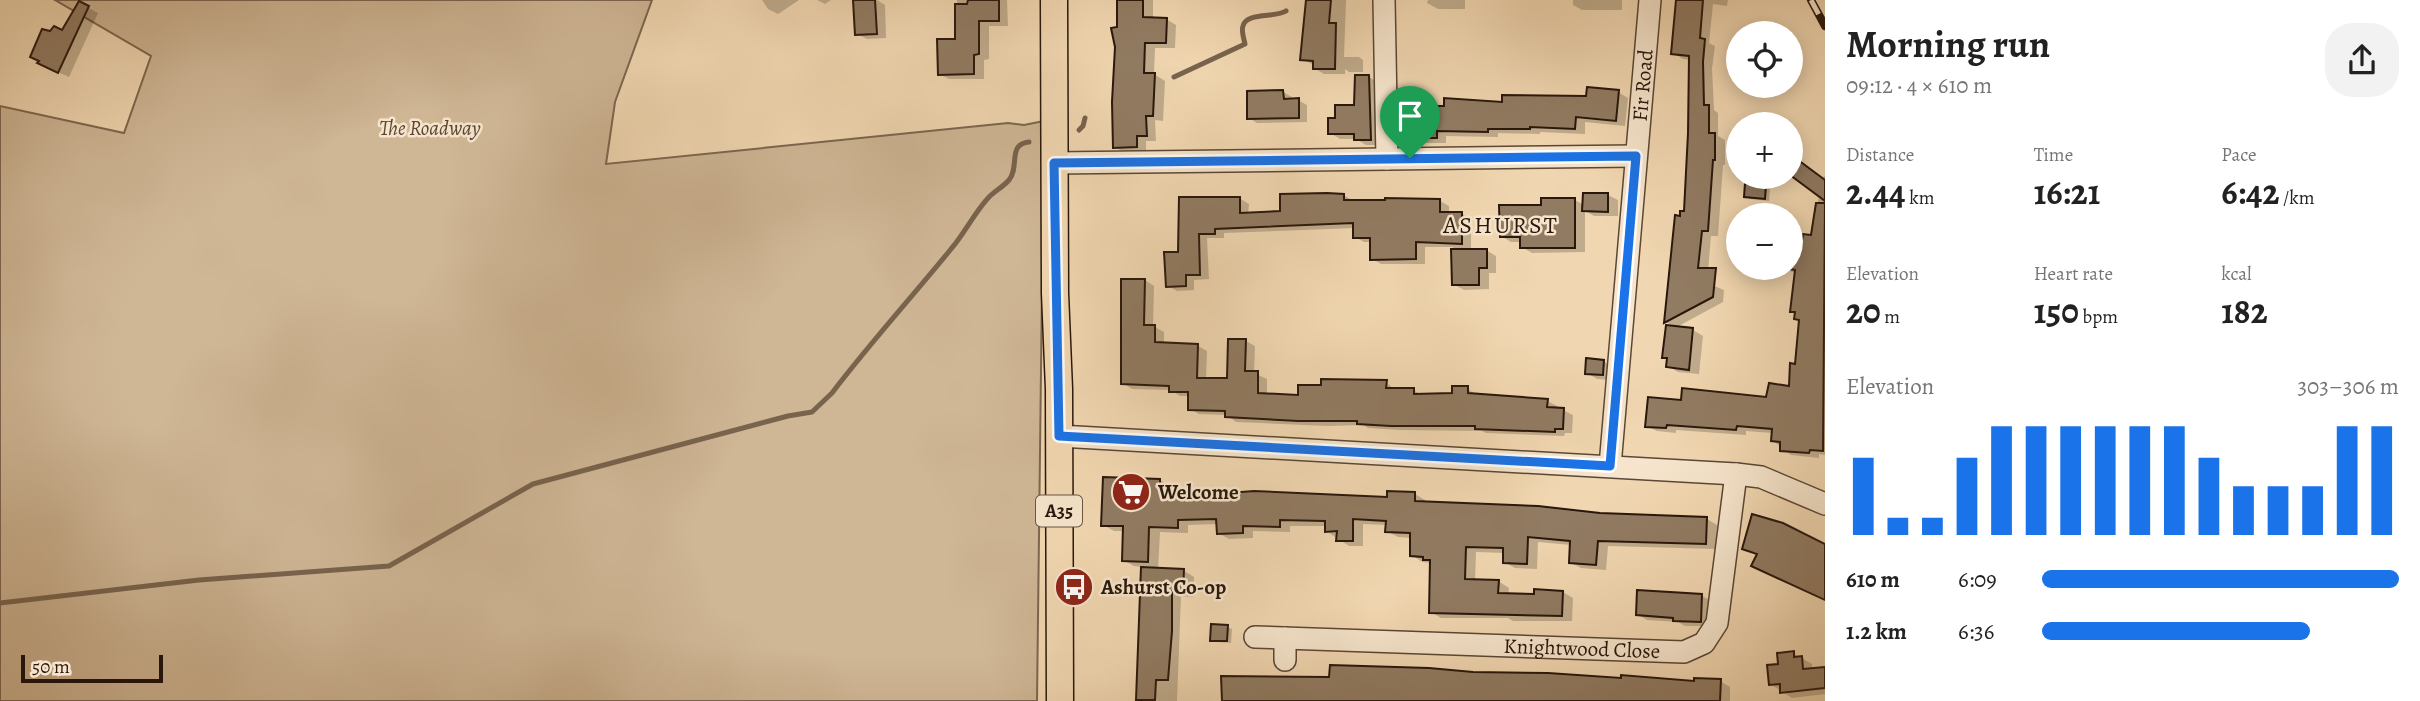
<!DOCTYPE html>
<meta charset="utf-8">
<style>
body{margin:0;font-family:Alegreya,serif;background:#f2f2f2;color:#222;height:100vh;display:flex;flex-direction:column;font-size:26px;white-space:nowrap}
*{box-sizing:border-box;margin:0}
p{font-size:23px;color:#767676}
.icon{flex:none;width:38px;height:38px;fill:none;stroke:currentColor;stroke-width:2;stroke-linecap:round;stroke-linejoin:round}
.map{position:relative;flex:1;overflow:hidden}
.details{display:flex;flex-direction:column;background:#fff;width:595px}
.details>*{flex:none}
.tools{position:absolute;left:1726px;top:21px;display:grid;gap:14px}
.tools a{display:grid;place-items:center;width:77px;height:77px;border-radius:50%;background:#fff;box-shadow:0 4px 18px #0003;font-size:35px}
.scale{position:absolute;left:21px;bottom:18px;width:142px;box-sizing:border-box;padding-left:7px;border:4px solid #29170c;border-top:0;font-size:19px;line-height:24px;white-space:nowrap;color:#29170c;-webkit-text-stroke:5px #f6e5cc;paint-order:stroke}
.pin{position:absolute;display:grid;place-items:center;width:60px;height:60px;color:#fff;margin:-72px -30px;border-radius:50% 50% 50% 0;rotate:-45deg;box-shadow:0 0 7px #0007}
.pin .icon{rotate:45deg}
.round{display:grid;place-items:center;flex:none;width:74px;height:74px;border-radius:28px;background:#f2f2f2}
.headline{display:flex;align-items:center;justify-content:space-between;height:119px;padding:0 21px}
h1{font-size:38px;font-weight:600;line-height:52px}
.stats{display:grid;grid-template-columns:repeat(3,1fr);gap:10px;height:119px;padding:7px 21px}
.stats div{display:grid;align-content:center}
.stats b{font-size:35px;font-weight:600}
.stats small{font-size:19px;font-weight:400}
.stats p{font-size:19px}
.chart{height:196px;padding:14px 21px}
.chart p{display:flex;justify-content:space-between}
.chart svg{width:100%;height:126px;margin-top:7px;stroke:#1a73e8;stroke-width:6}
ul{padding:0 21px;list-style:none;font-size:23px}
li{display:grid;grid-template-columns:112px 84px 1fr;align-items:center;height:52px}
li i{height:18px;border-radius:9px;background:#1a73e8}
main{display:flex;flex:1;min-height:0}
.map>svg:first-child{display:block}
.green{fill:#cfb695;stroke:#7c6650;stroke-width:2}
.shadow{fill:#0003}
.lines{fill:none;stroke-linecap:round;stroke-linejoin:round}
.stream{stroke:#78634d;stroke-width:5}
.building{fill:#917b62;stroke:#29170c;stroke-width:2}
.minor-casing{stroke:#5b4735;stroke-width:24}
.major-casing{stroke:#29170c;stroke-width:29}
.minor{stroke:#f6e5cc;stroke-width:21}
.major{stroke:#f1d7b1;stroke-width:26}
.rail-casing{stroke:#29170c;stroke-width:8}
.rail{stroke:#f6e5cc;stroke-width:5;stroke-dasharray:16;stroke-linecap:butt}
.route-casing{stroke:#fff;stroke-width:14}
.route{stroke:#1a73e8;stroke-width:9}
.labels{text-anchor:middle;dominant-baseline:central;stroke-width:5;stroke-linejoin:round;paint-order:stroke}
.shield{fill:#f6e5cc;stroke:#665546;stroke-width:2}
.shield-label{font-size:19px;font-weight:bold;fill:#29170c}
.street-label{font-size:21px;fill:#29170c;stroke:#f6e5cc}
.park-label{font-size:21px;font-style:italic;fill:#5b4735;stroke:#f6e5cc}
.poi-label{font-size:21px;font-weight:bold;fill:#29170c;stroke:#f6e5cc;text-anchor:start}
.quarter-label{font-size:24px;letter-spacing:2px;fill:#29170c;stroke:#f6e5cc}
</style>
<main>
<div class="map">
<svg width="1825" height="701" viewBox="0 0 1825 701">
<rect width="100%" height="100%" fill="#f1d7b1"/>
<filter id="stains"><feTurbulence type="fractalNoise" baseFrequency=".00286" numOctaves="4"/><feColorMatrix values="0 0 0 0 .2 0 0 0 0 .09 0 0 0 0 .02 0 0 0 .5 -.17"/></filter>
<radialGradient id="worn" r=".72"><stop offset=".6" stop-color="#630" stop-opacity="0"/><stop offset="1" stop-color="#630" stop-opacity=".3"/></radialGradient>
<!-- green -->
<path class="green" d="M55,0H652L615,102L606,164L1008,123L1024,125L1044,121L1037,701H0V106L124,133L151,56Z"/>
<!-- shadow -->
<g class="shadow">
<path d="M762,0H799L778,14L768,9Z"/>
<path d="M817,0H831L825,4Z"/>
<path d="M855,0H877L885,5L886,38L867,39L857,34Z"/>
<path d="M957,0H1007L1008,26H989V59L984,60V79H949L939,74L956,41Z"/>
<path d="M1118,0H1153V19H1166L1176,25L1175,48H1155L1154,74L1165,81L1163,121L1155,120L1156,141H1146V152L1125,153L1115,147Z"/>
<path d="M1307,0H1346L1344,57H1359L1363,60V72H1349L1345,69V74H1324L1314,68V65L1302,59Z"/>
<path d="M1428,0H1465V9H1438L1427,3Z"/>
<path d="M1573,0H1622V10H1582L1573,5Z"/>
<path d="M1678,0H1728L1727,6L1713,4L1709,43L1715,46L1712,68L1714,110L1718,113V136L1725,140V165H1723L1718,236H1711L1707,283L1724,290L1723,302L1675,328L1666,322L1677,217L1681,218L1685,213L1689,166L1691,60L1683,59L1673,53Z"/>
<path d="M80,3L98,13L69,77L49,68L63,33Z"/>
<path d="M1369,77L1379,83L1381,145H1366L1356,139H1340L1330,133L1337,120L1356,107Z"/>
<path d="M1283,92L1292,97V100H1298L1307,105V122L1257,123L1249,118Z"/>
<path d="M1618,92L1628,98L1625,126L1585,122V134L1540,132V134L1498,133V137L1446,136V143H1414L1404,137L1421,114L1503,103L1588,98Z"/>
<path d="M1796,160L1823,178L1825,175V455L1819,454V458L1791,455L1772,440L1773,433L1746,431V435L1676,430V433L1657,431L1647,426L1683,402L1768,399L1790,388L1796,365L1800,321L1796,318V313L1792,311L1796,273L1780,268H1790L1813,237L1819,195Z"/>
<path d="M1765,186L1770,189L1769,201L1750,199L1746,196Z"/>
<path d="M1343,195L1352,200L1440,201L1449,206V214H1462L1471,219V250H1486L1496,256V273H1489V289L1464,290L1453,284V247H1425V264H1381L1372,259L1371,242H1364L1355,237V228L1224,233V238H1207L1209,279L1194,280V290L1177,291L1168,286L1180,253V198H1239L1249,204L1248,214L1282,213Z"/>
<path d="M1608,195L1618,200V216H1594L1585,211V252L1532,253L1522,247V242H1511L1501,236L1543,207L1575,200L1584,205Z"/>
<path d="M1145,280L1154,286L1153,326L1164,332V344L1198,346L1207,351L1206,379L1229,380L1246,341L1255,346L1254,373L1267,379V395L1300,397L1386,382L1395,390H1413L1422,395H1453L1467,388L1477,396L1547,401L1557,406V409L1563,410L1573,415L1572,433H1565L1564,436L1486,433L1482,431L1401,430L1368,428L1364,425L1328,426L1236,422L1227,415L1199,414L1190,409V396H1180L1171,390L1132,389L1123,383Z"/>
<path d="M1693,330L1703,336L1699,374L1678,372L1668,366L1669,360L1664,357Z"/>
<path d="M1603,361L1613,367L1612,380L1597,379L1587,373Z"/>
<path d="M1160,480L1170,486V492H1202L1210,496L1389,499L1415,494L1425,500V504L1707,519L1717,525L1716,549L1608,546L1606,570L1581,568L1570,562L1571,545L1538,542L1537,569L1515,568L1504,562L1505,553L1476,552L1475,581H1498L1509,588L1508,595L1536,596L1563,592L1573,598L1572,621H1513L1508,618H1441L1431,612V563L1422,562L1412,555V538L1398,537L1387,531V525L1363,524V546H1349L1326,531V526H1290V532L1253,531V538L1229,539L1218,533V524L1188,525V533L1160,532L1158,570L1184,571L1194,577L1193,597L1181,596L1177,701H1142L1138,699L1143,567L1134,566L1123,560L1125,531H1114L1103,525Z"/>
<path d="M1702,596L1712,601L1711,626H1685L1678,622L1647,620L1637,614Z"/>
<path d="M1227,627L1232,629L1231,643L1216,642L1212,640Z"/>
<path d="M1793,653L1812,664V670L1825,669V694L1792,698L1770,684L1780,665Z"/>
<path d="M1720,681L1730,687V701H1226Z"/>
</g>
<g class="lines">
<!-- stream -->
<g class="stream">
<path d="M1174,77L1245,44C1244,39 1241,30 1243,26C1246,12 1276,18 1286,11"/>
<path d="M1079,130L1083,126L1085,118"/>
<path d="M0,603L199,580L389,566L533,484L788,416L812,412L832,393C870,343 912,297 951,249C965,233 974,213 989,197C995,191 1003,187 1009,180C1020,167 1007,144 1029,142"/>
</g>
</g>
<!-- building -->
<g class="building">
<path d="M853,0H875L877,34L855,35Z"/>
<path d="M968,0H999V21H979V54L974,55V74L938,75L937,39H955V4H967Z"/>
<path d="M1117,0H1143V17L1167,18L1166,43H1145L1144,73H1155L1153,116H1146L1147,136H1137V147L1113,148L1112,102L1115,47L1111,28L1117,27Z"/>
<path d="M1306,0H1331L1329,23H1336L1335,69H1313V61L1300,60Z"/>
<path d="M1676,0H1703L1700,38L1705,39L1703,62L1704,105H1709V133H1715V160H1713L1708,231H1702L1698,268H1716L1713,297L1664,323L1675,215L1680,216V211H1684L1688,133L1689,56L1671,54Z"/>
<path d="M79,1L89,6L58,73L37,63L39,61L30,57L42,29L50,31L54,26L62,30Z"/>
<path d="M1355,75H1369L1371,140H1354V134H1328V118H1335V105H1354Z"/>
<path d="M1587,87L1619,90L1616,121L1576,117L1575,129L1530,127V129H1488V132L1437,131V138H1403L1402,113H1420L1419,106H1444V98L1502,102V95L1586,96Z"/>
<path d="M1283,90L1284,99L1299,98V118L1247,119V91Z"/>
<path d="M1790,154L1825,180V201L1790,175Z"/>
<path d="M1745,183L1766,185L1765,199L1744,197Z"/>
<path d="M1327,193L1344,194V200H1385V198L1440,199V212H1462V244L1416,242V259L1370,260V238H1353V223L1215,229V234H1199L1200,275H1186V286L1166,287L1164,252H1178L1179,197H1240V213L1280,211V194Z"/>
<path d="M1583,193H1608V212L1582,211Z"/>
<path d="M1541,198H1575V248H1520V237H1500L1499,205H1541Z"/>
<path d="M1816,203H1825L1823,451L1810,450L1809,453L1780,451V442L1771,441L1772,429L1737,426L1736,430L1667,425L1666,428L1645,427L1648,397L1681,400L1682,388L1766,397L1769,383L1789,386L1790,363L1795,364L1799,320L1794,319L1795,312H1790L1795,270L1790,269V246L1801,248L1803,234L1811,235Z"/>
<path d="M1451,249H1487V268H1479V285H1452Z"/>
<path d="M1121,279H1145L1144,325H1155V342L1198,344L1197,378H1227L1228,339H1246L1245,371H1258V393L1298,395V385H1321V379L1387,380L1386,388H1414V394L1452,393V386H1468V393L1548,399L1547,407L1564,408L1563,429H1555V432L1475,429V426H1391L1357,424V421H1298L1225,417V411L1188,410V392H1169V386L1121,384Z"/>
<path d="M1666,325L1693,328L1689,370L1666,367L1667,358H1662Z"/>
<path d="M1586,358L1604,360L1603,375L1585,374Z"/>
<path d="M1103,477L1160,479V491L1202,490V495L1254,491L1387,497V491L1415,492V501L1538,506L1600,513L1707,517L1706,544L1598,541L1596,565L1569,563L1570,541L1528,537L1527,564L1503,563V548L1466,547L1465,579L1499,580L1498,593L1534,594V589L1563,591L1562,616L1429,613L1430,560H1423V557L1410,556V533L1385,532L1386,521L1353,519V541H1336L1337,531L1325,532V521L1280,520V527L1243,526V533L1217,534L1216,519L1178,520V528L1149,527L1148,562L1122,561L1123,526H1101Z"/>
<path d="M1752,514L1783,523L1825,544V600L1751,566L1757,554L1742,549Z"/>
<path d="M1141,567L1184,569L1183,592L1172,591V631L1168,680H1156L1155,700H1136Z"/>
<path d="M1637,590L1702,594L1701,622L1673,621V618L1636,615Z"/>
<path d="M1211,624L1228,625L1227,641H1210Z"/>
<path d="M1794,651V657L1802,656L1803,669L1825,667V688L1780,693V684L1769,685L1767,665L1778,664L1777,653Z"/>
<path d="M1330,665L1429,668L1473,672L1548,673L1621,678V675L1694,681V678L1721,679L1720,701H1222L1221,676L1329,677Z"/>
</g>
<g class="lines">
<!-- minor casing -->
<g class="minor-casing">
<g id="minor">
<path d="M1384,0L1387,159"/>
<path d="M1054,163L1636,156"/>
<path d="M1059,436L1736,474L1761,477L1825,504"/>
<path id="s1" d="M1610,466L1650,0"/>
<path id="s2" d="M1255,637L1684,652L1704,643L1717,623L1736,474"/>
<path d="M1285,660V638"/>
</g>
</g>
<!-- major casing -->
<g class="major-casing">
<path id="major" d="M1054,0L1055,293L1059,389L1060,701"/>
</g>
<!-- minor -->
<use href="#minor" class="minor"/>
<!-- major -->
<use href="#major" class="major"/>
<!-- rail casing -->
<g class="rail-casing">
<path id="rail" d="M1811,0L1825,26"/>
</g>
<!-- rail -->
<use href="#rail" class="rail"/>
</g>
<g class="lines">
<!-- route casing -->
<g class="route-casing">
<path id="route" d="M1636,156L1610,466L1059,436L1054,163Z"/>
</g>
<!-- route -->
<use href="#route" class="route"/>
</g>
<!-- icons -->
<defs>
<g id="supermarket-disc" transform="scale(2.0125)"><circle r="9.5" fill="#8f2418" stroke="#f6e5cc"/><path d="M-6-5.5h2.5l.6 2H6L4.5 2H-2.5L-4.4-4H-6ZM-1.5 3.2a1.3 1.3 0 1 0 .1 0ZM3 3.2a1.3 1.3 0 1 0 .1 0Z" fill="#fff"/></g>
<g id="bus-disc" transform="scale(2.0125)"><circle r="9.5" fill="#8f2418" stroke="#f6e5cc"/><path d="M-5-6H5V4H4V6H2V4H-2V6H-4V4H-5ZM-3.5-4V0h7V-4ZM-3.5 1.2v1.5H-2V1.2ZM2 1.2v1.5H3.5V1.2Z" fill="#fff"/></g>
</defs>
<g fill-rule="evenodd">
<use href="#supermarket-disc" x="1131" y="492"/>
<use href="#bus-disc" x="1074" y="587"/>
</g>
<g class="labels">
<!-- shield labels -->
<rect class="shield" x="1036" y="495.5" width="46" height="31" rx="5"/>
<g class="shield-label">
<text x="1059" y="511">A35</text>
</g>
<!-- street labels -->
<g class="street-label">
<text stroke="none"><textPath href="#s1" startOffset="382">Fir Road</textPath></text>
<text stroke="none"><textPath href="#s2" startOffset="327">Knightwood Close</textPath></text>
</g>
<!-- park labels -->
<g class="park-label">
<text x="430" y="128">The Roadway</text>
</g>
<!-- poi labels -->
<g class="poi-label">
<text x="1158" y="492">Welcome</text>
<text x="1101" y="587">Ashurst Co-op</text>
</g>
<!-- quarter labels -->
<g class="quarter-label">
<text x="1501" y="225">ASHURST</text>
</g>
</g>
<rect width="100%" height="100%" filter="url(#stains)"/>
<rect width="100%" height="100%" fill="url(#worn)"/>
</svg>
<div class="tools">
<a><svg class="icon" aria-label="locate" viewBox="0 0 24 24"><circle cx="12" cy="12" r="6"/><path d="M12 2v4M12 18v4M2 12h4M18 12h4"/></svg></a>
<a>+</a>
<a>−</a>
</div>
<div class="scale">50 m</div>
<div class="pin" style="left:1410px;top:158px;background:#1e9e55"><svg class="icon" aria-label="arrive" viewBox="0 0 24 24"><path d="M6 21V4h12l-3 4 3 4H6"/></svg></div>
</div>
<section class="details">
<div class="headline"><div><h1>Morning run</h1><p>09:12 · 4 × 610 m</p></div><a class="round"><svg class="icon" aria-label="share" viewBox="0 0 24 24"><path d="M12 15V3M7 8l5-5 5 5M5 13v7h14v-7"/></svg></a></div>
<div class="stats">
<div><p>Distance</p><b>2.44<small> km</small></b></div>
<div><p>Time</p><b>16:21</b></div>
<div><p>Pace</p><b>6:42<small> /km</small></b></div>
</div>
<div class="stats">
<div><p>Elevation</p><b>20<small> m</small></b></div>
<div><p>Heart rate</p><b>150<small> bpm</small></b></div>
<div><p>kcal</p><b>182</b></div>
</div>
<div class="chart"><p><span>Elevation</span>303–306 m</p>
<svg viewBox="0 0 160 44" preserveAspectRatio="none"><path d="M5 44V17M15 44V38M25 44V38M35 44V17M45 44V6M55 44V6M65 44V6M75 44V6M85 44V6M95 44V6M105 44V17M115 44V27M125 44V27M135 44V27M145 44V6M155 44V6"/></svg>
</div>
<ul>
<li><b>610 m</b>6:09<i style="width:100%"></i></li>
<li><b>1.2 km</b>6:36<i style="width:75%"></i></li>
</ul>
</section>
</main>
